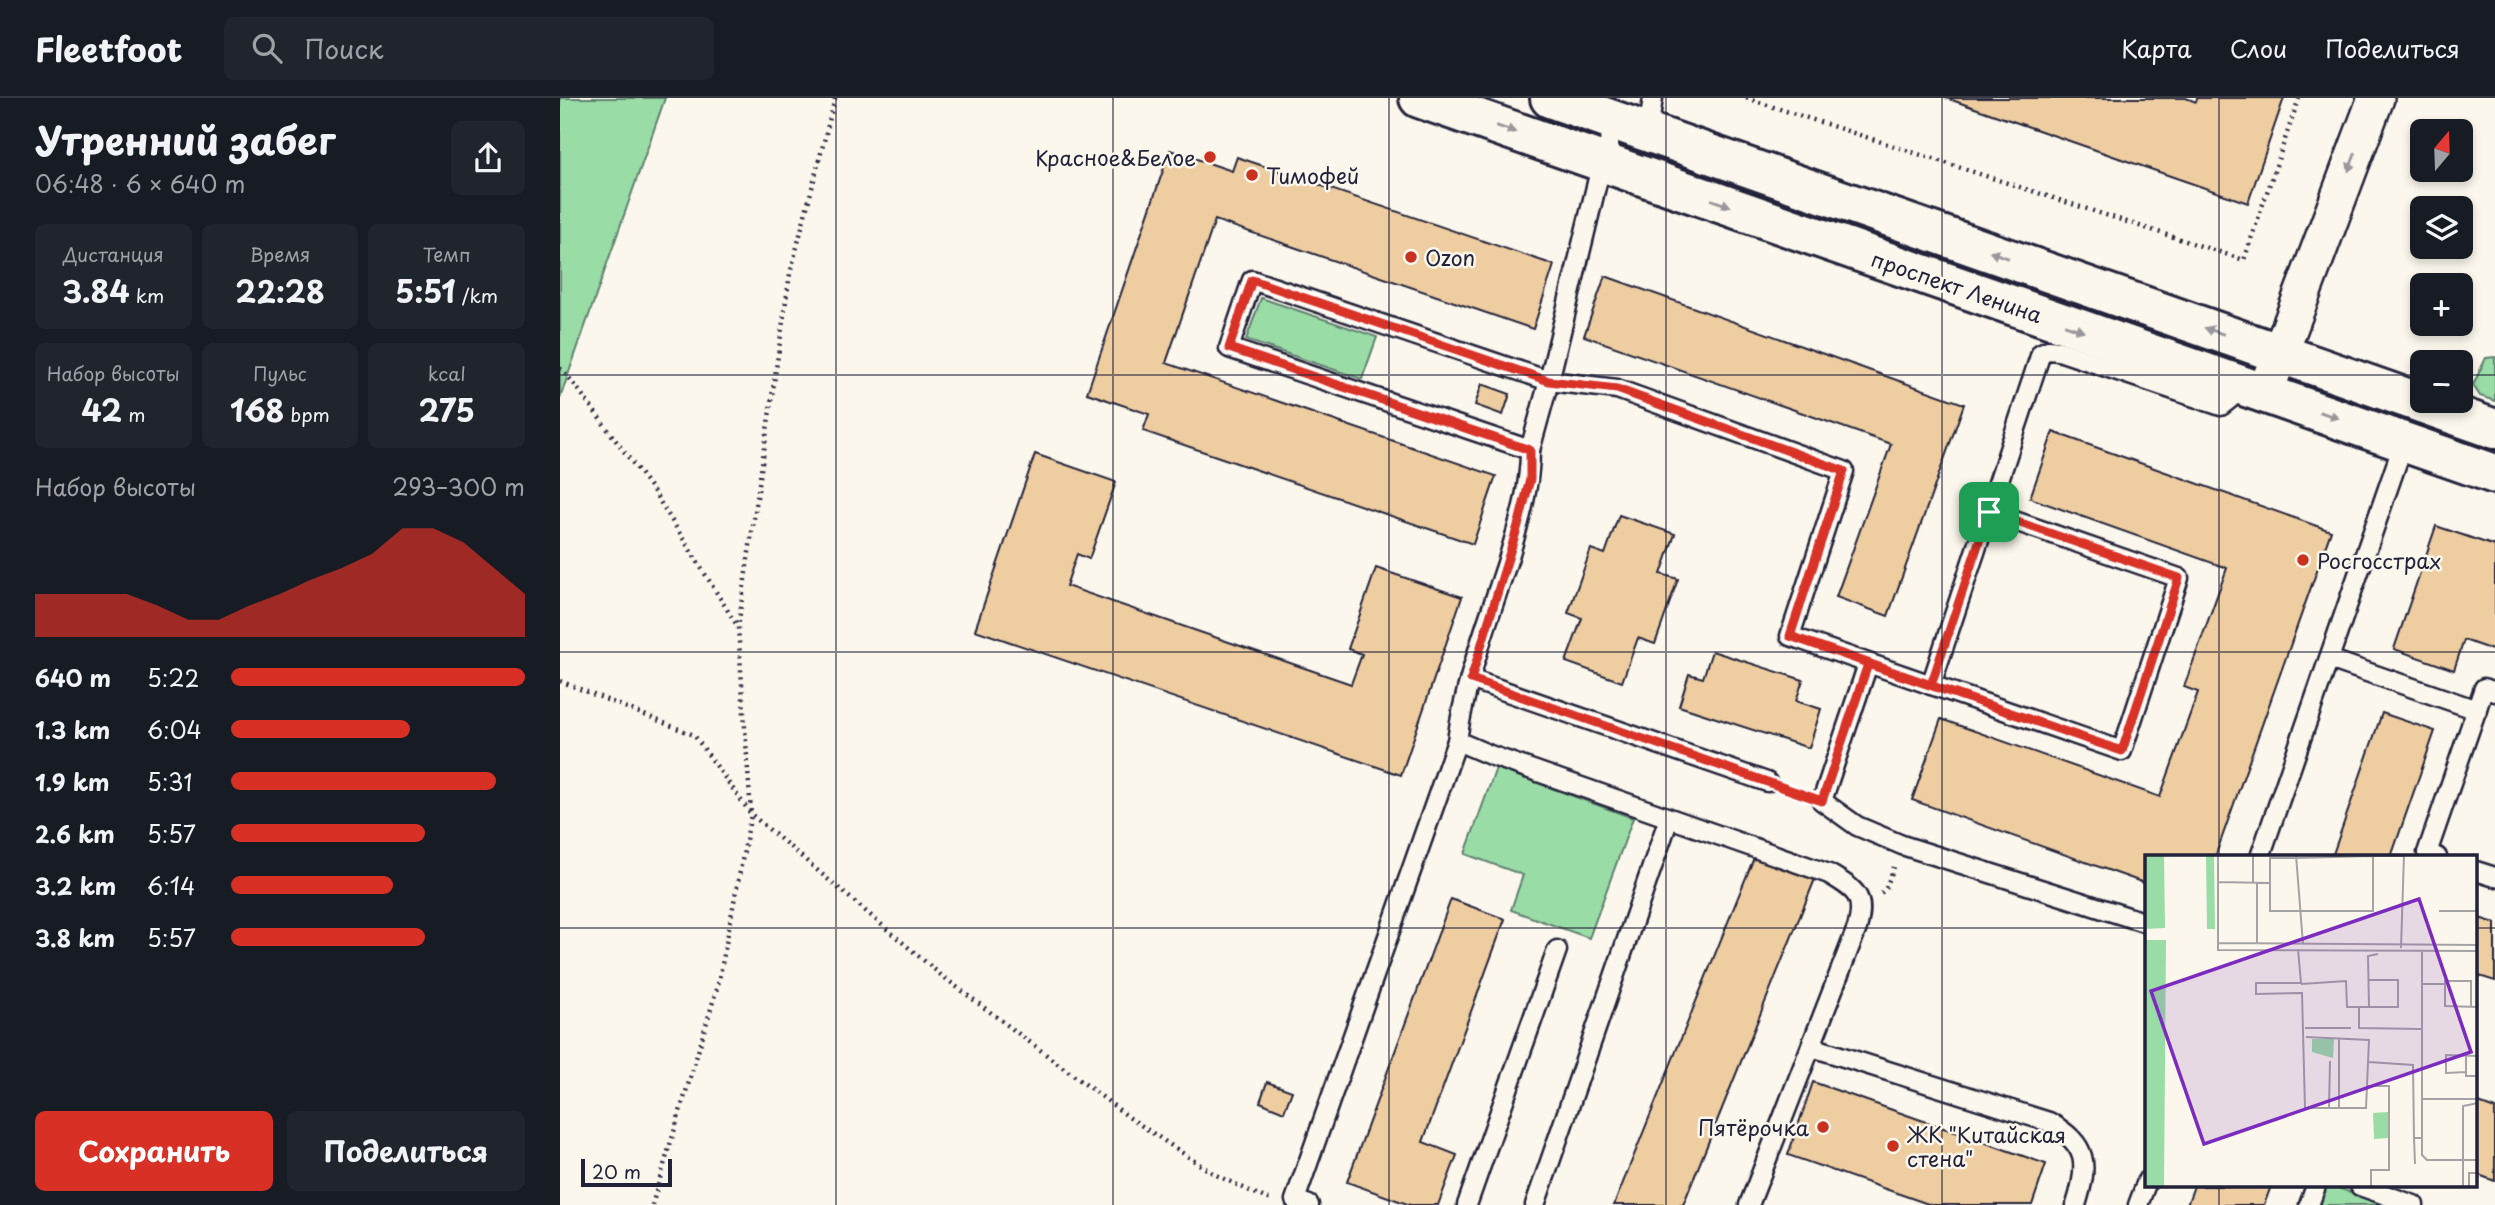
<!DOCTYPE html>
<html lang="ru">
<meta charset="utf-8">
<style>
body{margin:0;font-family:"Playpen Sans",sans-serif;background:#20242c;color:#f1f3f6;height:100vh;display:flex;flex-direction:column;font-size:26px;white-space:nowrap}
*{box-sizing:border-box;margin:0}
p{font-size:23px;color:#9ea1a6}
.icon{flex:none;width:38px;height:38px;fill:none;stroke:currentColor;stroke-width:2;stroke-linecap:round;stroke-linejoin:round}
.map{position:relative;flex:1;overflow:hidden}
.side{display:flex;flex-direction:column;background:#171b24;width:560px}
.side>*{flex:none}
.needle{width:46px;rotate:19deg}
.tools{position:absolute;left:1850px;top:21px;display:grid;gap:14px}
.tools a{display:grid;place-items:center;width:63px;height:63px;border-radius:10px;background:#171b24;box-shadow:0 4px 10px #0003;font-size:35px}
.scale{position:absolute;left:21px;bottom:18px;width:91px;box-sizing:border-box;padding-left:7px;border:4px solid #22223b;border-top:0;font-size:19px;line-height:24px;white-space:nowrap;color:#22223b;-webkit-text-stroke:5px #fbf7ec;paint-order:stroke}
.pin{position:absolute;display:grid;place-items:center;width:60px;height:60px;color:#fff;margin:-30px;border-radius:14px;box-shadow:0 4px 10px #0006}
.round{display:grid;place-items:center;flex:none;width:74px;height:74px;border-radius:10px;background:#20242c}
.head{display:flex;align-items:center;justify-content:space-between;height:119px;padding:0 35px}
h1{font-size:38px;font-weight:700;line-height:52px}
.figures{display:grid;grid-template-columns:repeat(3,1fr);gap:10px;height:119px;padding:7px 35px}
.figures div{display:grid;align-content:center;border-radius:10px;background:#20242c;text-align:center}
.figures b{font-size:30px;font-weight:700}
.figures small{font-size:19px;font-weight:400}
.figures p{font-size:19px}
.chart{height:196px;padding:14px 35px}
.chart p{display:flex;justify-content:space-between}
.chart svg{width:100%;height:126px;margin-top:7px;fill:#d93025;opacity:.7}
.action{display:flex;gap:14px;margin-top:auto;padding:14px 35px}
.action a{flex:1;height:80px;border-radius:10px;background:#d93025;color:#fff;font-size:28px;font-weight:700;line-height:80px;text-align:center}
.action a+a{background:#20242c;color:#f1f3f6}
ul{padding:0 35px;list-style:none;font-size:23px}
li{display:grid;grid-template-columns:112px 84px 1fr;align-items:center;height:52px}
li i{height:18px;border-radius:9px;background:#d93025}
header{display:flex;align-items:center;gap:42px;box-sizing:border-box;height:98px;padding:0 35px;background:#171b24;border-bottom:2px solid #363941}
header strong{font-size:33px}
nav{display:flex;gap:38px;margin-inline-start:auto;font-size:24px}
.search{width:490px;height:63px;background:#20242c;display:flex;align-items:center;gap:18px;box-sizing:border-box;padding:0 24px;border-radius:10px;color:#9ea1a6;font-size:26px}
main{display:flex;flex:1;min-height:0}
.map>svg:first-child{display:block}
.green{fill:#9adca6;stroke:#5e7f70;stroke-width:2}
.building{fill:#eecda0;stroke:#22223b;stroke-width:2}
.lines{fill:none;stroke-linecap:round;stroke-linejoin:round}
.lane-casing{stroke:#22223b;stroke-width:23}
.street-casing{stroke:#22223b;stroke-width:40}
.secondary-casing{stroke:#22223b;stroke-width:44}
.path{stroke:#22223b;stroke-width:4.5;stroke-dasharray:2 5;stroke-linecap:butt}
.lane{stroke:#fbf7ec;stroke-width:18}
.street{stroke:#fbf7ec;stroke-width:35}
.secondary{stroke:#fbf7ec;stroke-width:38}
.oneway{fill:#99979c}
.route-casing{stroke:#fff;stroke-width:14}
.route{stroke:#d93025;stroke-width:9}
.grid{fill:none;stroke:#22223b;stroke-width:2;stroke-opacity:0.55}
.poi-dot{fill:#c8321e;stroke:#fbf7ec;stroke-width:2.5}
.labels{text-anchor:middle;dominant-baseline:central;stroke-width:5;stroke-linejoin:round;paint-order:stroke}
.poi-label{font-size:21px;fill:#22223b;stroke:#fbf7ec;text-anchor:start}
.street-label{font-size:21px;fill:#22223b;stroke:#fbf7ec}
.inset-road{fill:none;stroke:#a4a2a5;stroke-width:2}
.view{fill:#7b2cbf;fill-opacity:0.15;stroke:#7b2cbf;stroke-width:3.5}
.inset-edge{fill:none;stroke:#22223b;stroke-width:3.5}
</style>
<header>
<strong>Fleetfoot</strong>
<div class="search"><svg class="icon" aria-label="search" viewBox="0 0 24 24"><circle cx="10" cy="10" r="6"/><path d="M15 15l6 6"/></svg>Поиск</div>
<nav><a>Карта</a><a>Слои</a><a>Поделиться</a></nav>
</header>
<main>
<section class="side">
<div class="head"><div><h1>Утренний забег</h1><p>06:48 · 6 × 640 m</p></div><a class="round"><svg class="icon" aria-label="share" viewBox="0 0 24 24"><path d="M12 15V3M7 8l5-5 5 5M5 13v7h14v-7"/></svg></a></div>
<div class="figures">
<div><p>Дистанция</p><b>3.84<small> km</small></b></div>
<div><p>Время</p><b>22:28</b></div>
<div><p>Темп</p><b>5:51<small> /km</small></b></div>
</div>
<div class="figures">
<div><p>Набор высоты</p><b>42<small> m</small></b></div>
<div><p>Пульс</p><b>168<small> bpm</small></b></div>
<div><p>kcal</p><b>275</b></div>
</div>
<div class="chart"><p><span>Набор высоты</span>293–300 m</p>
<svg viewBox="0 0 160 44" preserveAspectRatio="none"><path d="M0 44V29L10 29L20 29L30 29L40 33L50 38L60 38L70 33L80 29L90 24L100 20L110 15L120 6L130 6L140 11L150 20L160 29V44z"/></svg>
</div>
<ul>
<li><b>640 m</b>5:22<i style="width:100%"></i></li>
<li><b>1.3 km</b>6:04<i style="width:61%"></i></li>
<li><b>1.9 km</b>5:31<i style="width:90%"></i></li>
<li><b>2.6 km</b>5:57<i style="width:66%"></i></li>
<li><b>3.2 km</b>6:14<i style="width:55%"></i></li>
<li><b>3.8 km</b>5:57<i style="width:66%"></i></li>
</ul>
<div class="action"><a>Сохранить</a><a>Поделиться</a></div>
</section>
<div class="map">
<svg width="1935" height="1107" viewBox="0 0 1935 1107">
<rect width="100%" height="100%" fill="#fbf7ec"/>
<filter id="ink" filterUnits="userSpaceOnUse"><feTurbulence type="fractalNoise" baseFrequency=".0143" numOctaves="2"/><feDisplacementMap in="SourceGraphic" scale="14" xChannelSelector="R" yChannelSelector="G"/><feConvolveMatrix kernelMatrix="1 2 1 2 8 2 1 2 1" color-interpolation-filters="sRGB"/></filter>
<g filter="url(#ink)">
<!-- green -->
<g class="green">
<path d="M0,0H105L0,300Z"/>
<path d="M701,200L817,239L802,281L686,242Z"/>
<path d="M1935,259V303L1920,298L1913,287L1926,260Z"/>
<path d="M936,670L1073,720L1029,840L951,812L963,777L905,756Z"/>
<path d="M1764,1088H1772L1828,1107H1757Z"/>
</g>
<!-- building -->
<g class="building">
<path d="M1386,0H1626L1636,4L1637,0H1724L1688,105Z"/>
<path d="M610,52L672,73L677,59L994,167L973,231L655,122L606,265L936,378L913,446L583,333L589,316L527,295Z"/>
<path d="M1045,178L1404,306L1328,518L1276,499L1331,346L1024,238Z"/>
<path d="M922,286L950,296L943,317L915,307Z"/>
<path d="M1493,334L1771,433L1655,759H1587V786L1352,702L1381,621L1600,699L1638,594L1624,589L1667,470L1470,400Z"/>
<path d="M475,356L556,384L529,461L517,456L506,488L791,586L802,556L788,551L816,470L902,499L841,677L415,532Z"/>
<path d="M1059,417L1115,436L1101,476L1118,481L1095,546L1078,540L1062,584L1006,564L1022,520L1008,515L1031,451L1045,456Z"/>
<path d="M1876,428L1935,448V553L1904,542L1894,572L1834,551Z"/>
<path d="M1152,553L1243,582L1236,603L1261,611L1249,650L1119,608L1129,576L1143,580Z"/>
<path d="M1822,615L1875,633L1831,759H1772Z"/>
<path d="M1195,757L1255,781L1123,1107H1054Z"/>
<path d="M891,801L945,821L863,1044L897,1057L878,1107H850L787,1084Z"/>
<path d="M1916,819L1935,825V883L1916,877Z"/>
<path d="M707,984L732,993L724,1014L700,1004Z"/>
<path d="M1253,984L1486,1066L1472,1107H1371L1228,1057Z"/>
<path d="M1916,1004L1935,1011V1083L1916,1076Z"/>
<path d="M1634,1088H1711L1704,1107H1627Z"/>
</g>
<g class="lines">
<!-- lane casing -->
<g class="lane-casing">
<g id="lane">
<path d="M1088,34L1093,0"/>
<path d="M970,352L989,283L1057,291L1284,373L1230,538L1562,653L1619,480L1429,414"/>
<path d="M1769,561L1917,612"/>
<path d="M1308,566L1262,703L1297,728L1342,747L1587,825"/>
<path d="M910,581L1207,684"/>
<path d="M1371,587L1481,255L1488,252L1499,253L1661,308L1670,301L1676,285"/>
<path d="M897,643L930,657L1269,776C1296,792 1306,798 1297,830L1189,1107"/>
<path d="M1700,759L1844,344"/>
<path d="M1877,759L1867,755L1924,590L1935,594"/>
<path d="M1916,773L1935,779"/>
<path d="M1252,949L1489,1024C1528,1047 1529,1065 1516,1107"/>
<path d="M1800,1088L1854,1107"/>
<path d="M749,1107L735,1102L897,643C905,581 929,521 948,462C959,425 970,391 970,352L669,250L692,182L989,283L1042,64L1057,23"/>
<path d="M907,1107L997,852"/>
<path d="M975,1107L1109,720"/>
<path d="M1578,1107L1587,1083"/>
<path d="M1749,1107L1756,1088"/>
</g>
</g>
<!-- street casing -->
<g class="street-casing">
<path id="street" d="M1705,295L1816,0"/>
</g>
<!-- secondary casing -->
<g class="secondary-casing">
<g id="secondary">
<path d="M859,0L1935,376"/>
<path d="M990,0L1935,331"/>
</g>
</g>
<!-- path -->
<g class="path">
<path d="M275,0L230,176L178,529L191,716L381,877L570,1020L654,1076L707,1101H713"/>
<path d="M1186,0L1684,162L1739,0"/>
<path d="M0,270L12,283L94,394L178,529"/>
<path d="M0,583L134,637L191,716L158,887L92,1107"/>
<path d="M1321,795L1326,790L1334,769"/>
</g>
<!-- lane -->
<use href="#lane" class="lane"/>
<!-- street -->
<use href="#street" class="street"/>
<!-- secondary -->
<use href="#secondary" class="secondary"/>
</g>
<!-- one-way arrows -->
<defs><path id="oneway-solid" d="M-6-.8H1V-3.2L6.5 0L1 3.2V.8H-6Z" transform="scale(1.75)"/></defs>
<g class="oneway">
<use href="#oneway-solid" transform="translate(946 31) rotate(19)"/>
<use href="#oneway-solid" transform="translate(1792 64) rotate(111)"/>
<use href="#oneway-solid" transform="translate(1161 105) rotate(19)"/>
<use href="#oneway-solid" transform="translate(1439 157) rotate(-161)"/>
<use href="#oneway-solid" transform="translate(1514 230) rotate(19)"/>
<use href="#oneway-solid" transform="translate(1654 233) rotate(-161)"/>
<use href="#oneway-solid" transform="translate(1769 317) rotate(19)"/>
</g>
</g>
<g class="lines" filter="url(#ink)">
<!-- route casing -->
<g class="route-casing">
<path id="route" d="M1429,414L1371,587L1230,538L1284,373L1057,291L989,283L692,182L669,250L970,352V381L960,421L911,581L1262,703L1308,566L1562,653L1619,480L1429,414"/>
</g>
<!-- route -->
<use href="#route" class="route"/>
</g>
<!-- grid -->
<path class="grid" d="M276,0V1107M553,0V1107M829,0V1107M1106,0V1107M1382,0V1107M1659,0V759M0,277H1862M1900,277H1935M0,554H1935M0,830H1587M1916,830H1935M1659,1088V1107"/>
<!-- markers -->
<g class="poi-dot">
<circle cx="650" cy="59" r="7"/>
<circle cx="692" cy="77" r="7"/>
<circle cx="851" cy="159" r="7"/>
<circle cx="1743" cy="462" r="7"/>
<circle cx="1263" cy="1029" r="7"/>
<circle cx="1333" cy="1048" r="7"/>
</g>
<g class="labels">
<!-- poi labels -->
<g class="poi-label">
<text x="636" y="59" text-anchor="end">Красное&amp;Белое</text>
<text x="706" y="77">Тимофей</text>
<text x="865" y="159">Ozon</text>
<text x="1757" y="462">Росгосстрах</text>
<text x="1249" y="1029" text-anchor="end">Пятёрочка</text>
<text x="1347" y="1036">ЖК "Китайская<tspan x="1347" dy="24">стена"</tspan></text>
</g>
<!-- street labels -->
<g class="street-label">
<text transform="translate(1397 188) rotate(19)">проспект Ленина</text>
</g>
</g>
<!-- overview -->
<g transform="translate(1585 757)">
<rect width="332" height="332" fill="#fbf7ec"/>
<path d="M0,0H19L20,73L0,74ZM61,0H69L70,74H62ZM0,85H21L19,332H0ZM167,184H189L188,203L167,197ZM243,257V283L229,284L228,258Z" fill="#9adca6"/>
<path class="inset-road" d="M73,0V95L333,96M151,0L158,89M228,0V56H125V3H151L228,1H259M73,27L125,28M108,27V0M294,56H333M73,88L333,90M112,88V27M256,93L259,0M153,94L156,128H111V139L157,138L160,253H221L224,185L161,182M277,96V300L282,305H333M156,129L201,126L202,152H253V125H223M277,129H300M214,152V173L277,174M224,152L223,101L233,99M326,152V126H300V151L333,152M160,173H206M194,183V254M321,201V221H333M224,207L268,210L269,283H277M321,217L301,218V200L333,201M223,231H244V315H226V332M277,244H333M184,253L185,206M269,283L270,309M318,305V251L333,248M318,305V332M324,332V318H333"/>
<path class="view" d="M274,44L326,197L59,289L6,136Z"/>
<rect width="332" height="332" class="inset-edge"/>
</g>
</svg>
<div class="tools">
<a><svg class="needle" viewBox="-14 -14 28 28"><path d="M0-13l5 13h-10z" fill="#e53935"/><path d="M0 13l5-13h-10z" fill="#9ea1a6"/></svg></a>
<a><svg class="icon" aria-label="layers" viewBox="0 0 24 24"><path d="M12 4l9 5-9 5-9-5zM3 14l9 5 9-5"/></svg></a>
<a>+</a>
<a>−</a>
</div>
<div class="scale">20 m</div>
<div class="pin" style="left:1429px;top:414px;background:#1e9e55"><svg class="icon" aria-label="arrive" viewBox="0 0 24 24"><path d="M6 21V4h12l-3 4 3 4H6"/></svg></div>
</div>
</main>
